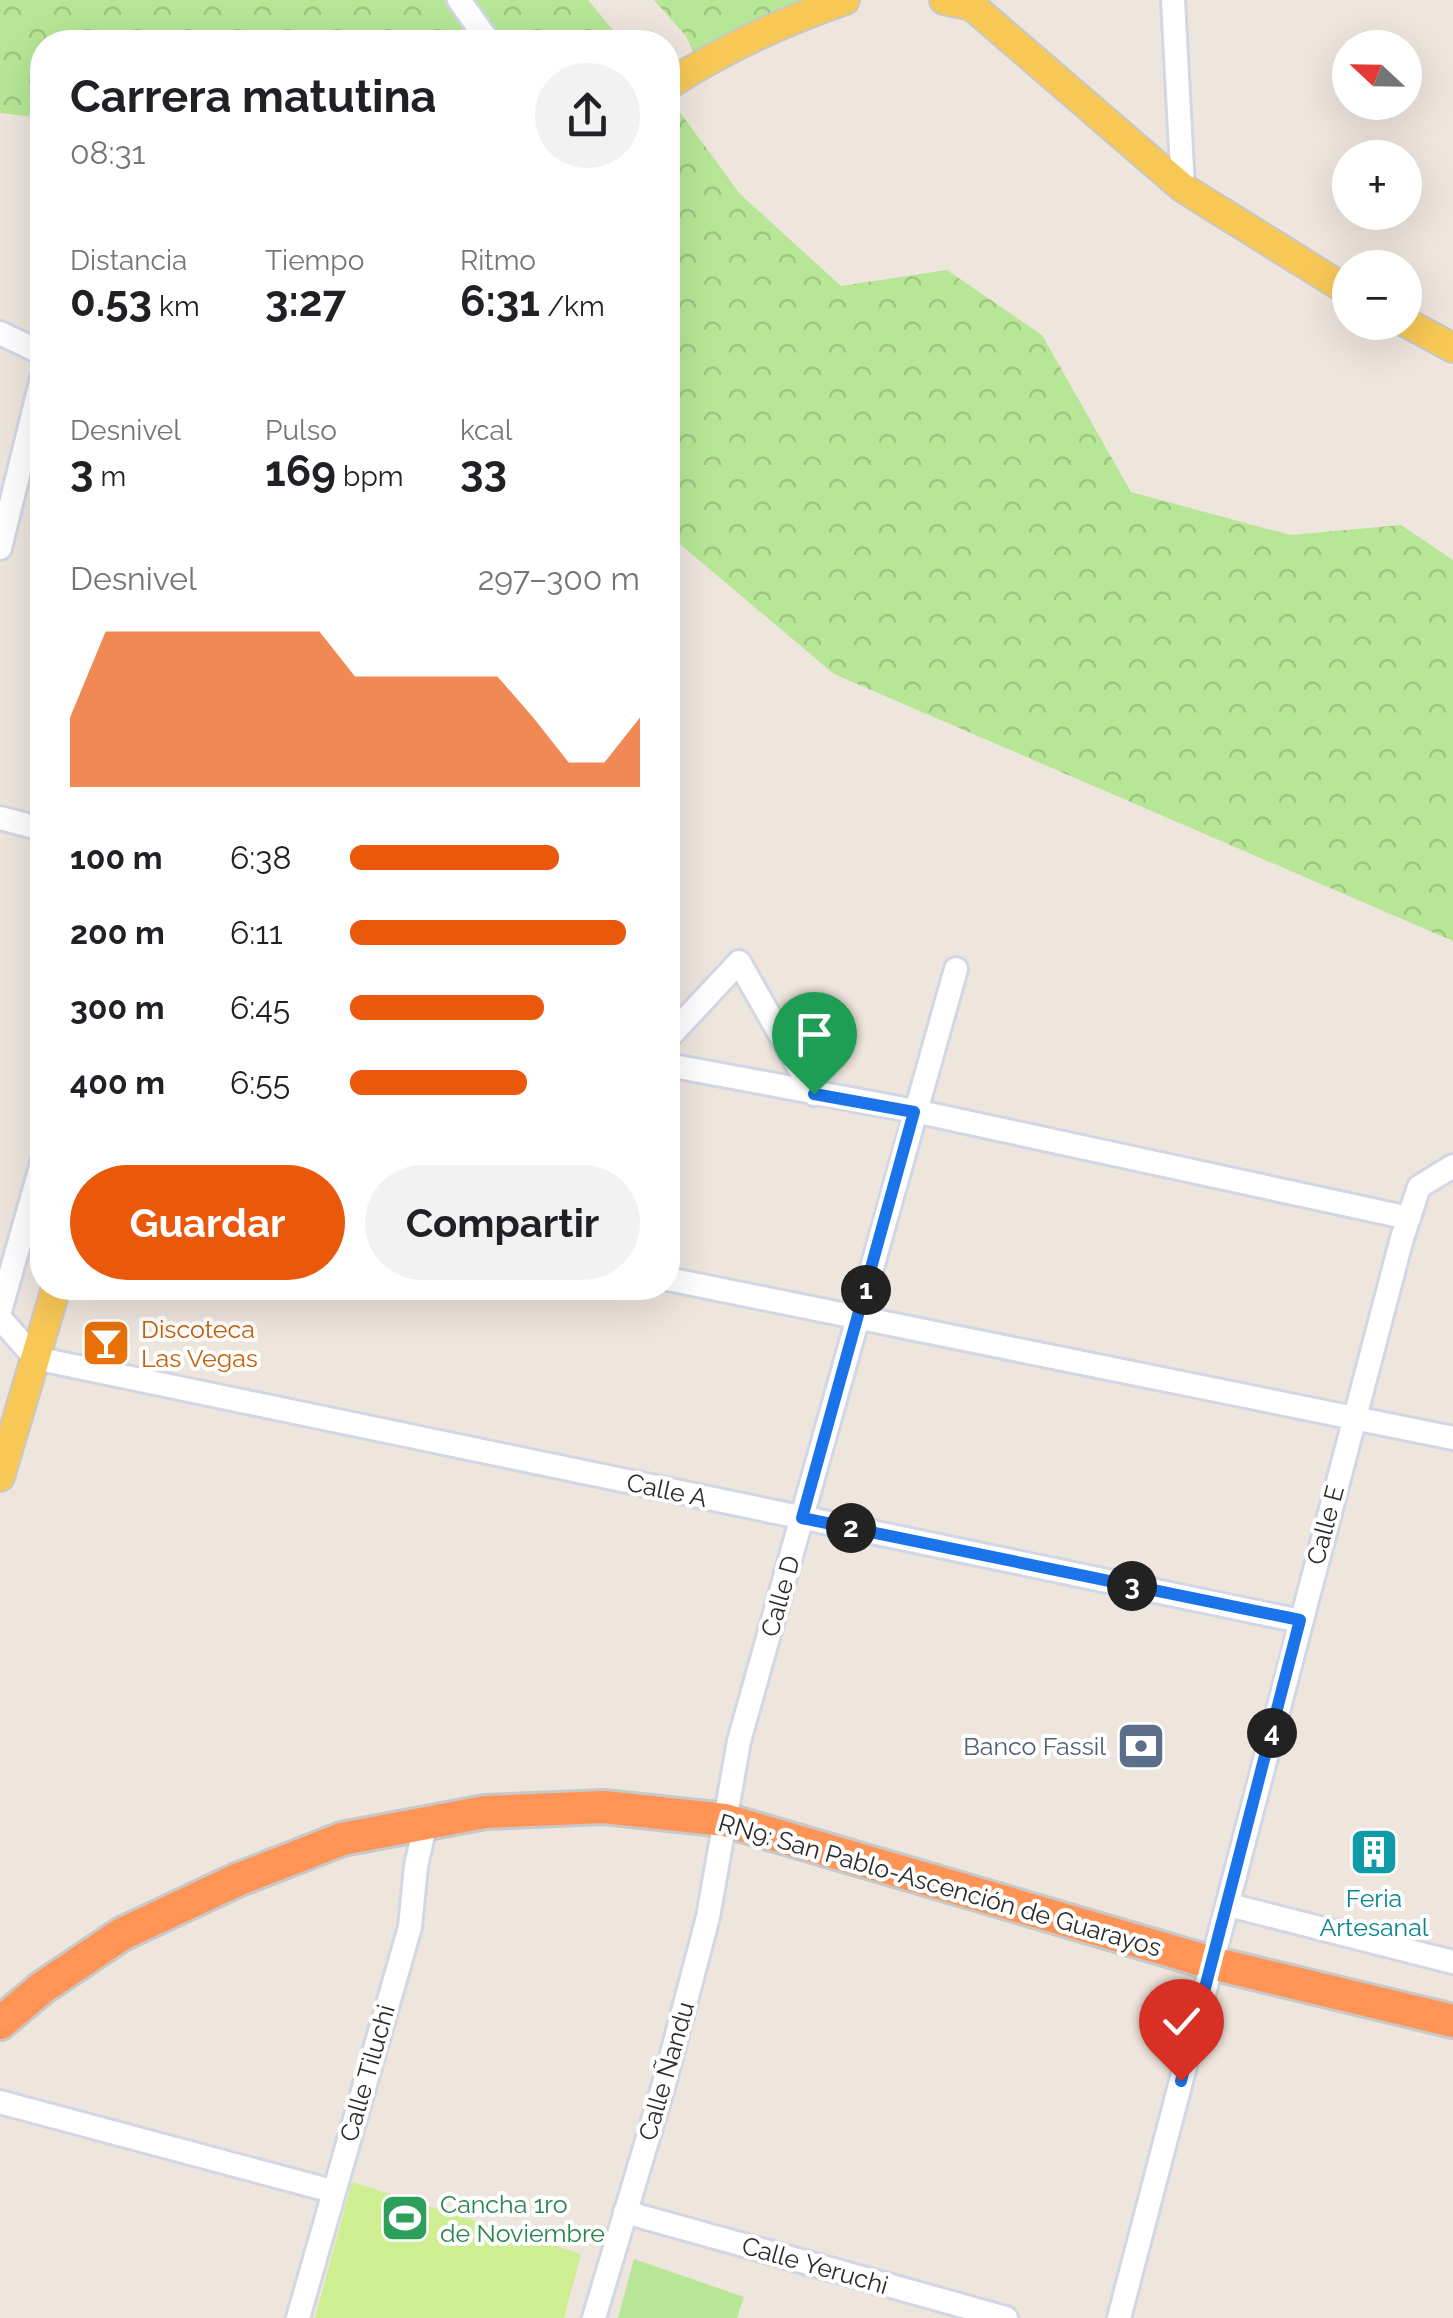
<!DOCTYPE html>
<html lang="es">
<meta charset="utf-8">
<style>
body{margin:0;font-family:Raleway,sans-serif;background:#f2f2f2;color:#202124;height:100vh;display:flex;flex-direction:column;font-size:38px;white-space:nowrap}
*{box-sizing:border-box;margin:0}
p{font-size:32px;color:#757577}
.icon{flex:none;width:55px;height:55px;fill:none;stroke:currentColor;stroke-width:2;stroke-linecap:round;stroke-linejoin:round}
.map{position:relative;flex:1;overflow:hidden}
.panel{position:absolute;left:30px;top:30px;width:650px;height:1270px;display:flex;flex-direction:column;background:#fff;border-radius:40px;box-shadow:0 10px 40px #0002}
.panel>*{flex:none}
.needle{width:65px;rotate:292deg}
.buttons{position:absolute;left:1332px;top:30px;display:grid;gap:20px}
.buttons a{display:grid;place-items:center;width:90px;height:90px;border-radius:50%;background:#fff;box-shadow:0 10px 40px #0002;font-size:50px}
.pin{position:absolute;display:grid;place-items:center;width:85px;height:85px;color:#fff;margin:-102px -42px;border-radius:50% 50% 50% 0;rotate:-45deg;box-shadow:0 0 10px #0007}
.pin .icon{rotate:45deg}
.km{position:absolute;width:50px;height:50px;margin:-25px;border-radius:50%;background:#222;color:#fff;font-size:28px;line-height:50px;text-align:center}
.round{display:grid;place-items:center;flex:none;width:105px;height:105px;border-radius:52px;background:#f2f2f2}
.head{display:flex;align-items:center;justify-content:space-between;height:170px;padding:0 40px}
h1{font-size:45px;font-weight:700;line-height:75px}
.figures{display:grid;grid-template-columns:repeat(3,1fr);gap:15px;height:170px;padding:10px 40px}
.figures div{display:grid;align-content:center}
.figures b{font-size:42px;font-weight:700}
.figures small{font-size:28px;font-weight:400}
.figures p{font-size:28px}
.chart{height:280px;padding:20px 40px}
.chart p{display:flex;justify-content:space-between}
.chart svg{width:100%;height:180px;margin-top:10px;fill:#ea580c;opacity:.7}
.button{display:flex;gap:20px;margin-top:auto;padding:20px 40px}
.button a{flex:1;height:115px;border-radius:60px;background:#ea580c;color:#fff;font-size:40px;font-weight:700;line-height:115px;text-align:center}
.button a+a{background:#f2f2f2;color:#202124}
ul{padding:0 40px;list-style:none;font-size:32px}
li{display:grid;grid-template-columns:160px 120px 1fr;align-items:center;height:75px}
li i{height:25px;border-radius:12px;background:#ea580c}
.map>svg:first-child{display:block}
.forest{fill:url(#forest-crowns)}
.park{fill:#b7e796}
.pitch{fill:#cdef91}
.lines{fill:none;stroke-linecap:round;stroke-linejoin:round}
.minor-casing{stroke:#d2d7e5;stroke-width:28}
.major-casing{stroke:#c8c8c8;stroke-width:32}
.highway-casing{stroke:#c8c8c8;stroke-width:38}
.minor{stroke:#fff;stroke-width:22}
.major{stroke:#f8c857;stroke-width:28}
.highway{stroke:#ff9456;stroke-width:32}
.route-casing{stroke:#fff;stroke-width:20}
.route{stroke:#1a73e8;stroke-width:12}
.labels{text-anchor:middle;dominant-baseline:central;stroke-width:8;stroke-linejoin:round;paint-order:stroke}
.food-label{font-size:25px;fill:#c56008;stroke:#fff;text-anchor:start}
.street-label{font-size:25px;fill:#2b2b2b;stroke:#fff}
.service-label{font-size:25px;fill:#4e5e75;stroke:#fff;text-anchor:end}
.culture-label{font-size:25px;fill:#0d838f;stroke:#fff}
.leisure-label{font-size:25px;fill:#27864d;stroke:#fff;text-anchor:start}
</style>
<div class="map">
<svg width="1453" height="2318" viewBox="0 0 1453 2318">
<defs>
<pattern id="forest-crowns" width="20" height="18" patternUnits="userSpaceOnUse" patternTransform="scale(2.5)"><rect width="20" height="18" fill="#b7e796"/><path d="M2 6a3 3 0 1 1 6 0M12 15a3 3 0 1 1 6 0" fill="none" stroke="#9ec681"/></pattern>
</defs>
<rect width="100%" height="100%" fill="#eee5dd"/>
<!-- forest -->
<g class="forest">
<path d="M0,0H588L623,42H42V118L0,113Z"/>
<path d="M654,0H845L699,65L686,36Z"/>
<path d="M668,96L740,194L841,286L947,270L1042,335L1131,492L1290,535L1401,525L1453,560V941L834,674L668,534Z"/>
</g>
<!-- park -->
<path class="park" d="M634,2259L744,2297L737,2318H618Z"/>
<!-- pitch -->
<path class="pitch" d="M352,2182L581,2254L564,2318H315Z"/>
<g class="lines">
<!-- minor casing -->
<g class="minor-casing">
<g id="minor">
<path d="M459,0L489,42"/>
<path d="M1173,0L1183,188"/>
<path d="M0,333L42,353"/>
<path d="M0,548L42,378"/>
<path d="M0,818L42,829"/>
<path d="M668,1038L739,962L814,1094"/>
<path d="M668,1065L915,1111L1409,1218"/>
<path d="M668,1279L1453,1438"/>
<path d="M0,1311L42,1163"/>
<path d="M0,1318L35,1358L1300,1621"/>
<path d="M1229,1905L1453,1962"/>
<path d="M0,2102L332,2191"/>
<path d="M625,2212L1006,2318"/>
<path d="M298,2318L410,1927L416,1866L425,1826"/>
<path d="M594,2318L664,2084L708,1917L739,1741L956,969"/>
<path d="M1119,2318L1402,1238L1419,1187L1453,1166"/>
</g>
</g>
<!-- major casing -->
<g class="major-casing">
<g id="major">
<path d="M944,0L972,6L1183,188L1350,292"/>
<path d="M668,85C722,50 784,21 845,0"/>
<path d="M1405,322L1453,348"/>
<path d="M0,1477L56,1288"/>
</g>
</g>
<!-- highway casing -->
<g class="highway-casing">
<path id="highway" d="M0,2023L43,1987L122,1934L237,1880L342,1839L485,1812L604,1807L725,1820L1212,1963L1453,2021"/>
</g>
<!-- minor -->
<use href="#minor" class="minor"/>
<!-- major -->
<use href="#major" class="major"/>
<!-- highway -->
<use href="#highway" class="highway"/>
</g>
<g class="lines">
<!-- route casing -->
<g class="route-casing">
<path id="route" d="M814,1094L914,1112L802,1518L1300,1620L1181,2081"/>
</g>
<!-- route -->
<use href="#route" class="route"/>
</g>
<!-- icons -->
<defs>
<g id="bar-square" transform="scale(2.5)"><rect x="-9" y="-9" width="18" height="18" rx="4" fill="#e8710a" stroke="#fff"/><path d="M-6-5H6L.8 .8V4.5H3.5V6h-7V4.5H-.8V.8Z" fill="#fff"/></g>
<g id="bank-square" transform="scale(2.5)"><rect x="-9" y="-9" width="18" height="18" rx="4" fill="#5c6f8a" stroke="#fff"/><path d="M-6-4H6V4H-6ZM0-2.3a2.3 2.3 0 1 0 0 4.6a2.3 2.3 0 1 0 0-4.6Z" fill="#fff"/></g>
<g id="building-square" transform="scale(2.5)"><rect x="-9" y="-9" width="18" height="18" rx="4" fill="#0f9aa8" stroke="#fff"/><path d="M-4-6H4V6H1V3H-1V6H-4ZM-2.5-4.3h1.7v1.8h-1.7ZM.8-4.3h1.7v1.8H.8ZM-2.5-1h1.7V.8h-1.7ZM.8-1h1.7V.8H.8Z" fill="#fff"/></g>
<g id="stadium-square" transform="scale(2.5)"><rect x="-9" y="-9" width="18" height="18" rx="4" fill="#2e9e5b" stroke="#fff"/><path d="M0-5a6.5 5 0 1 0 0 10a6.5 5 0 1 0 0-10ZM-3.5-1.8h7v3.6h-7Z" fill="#fff"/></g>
</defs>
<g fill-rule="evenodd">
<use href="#bar-square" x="106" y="1343"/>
<use href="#bank-square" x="1141" y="1746"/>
<use href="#building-square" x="1374" y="1852"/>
<use href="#stadium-square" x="405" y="2218"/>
</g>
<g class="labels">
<!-- food labels -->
<g class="food-label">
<text x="141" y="1329">Discoteca<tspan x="141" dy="29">Las Vegas</tspan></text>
</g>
<!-- street labels -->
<g class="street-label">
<text transform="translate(667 1490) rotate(12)">Calle A</text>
<text transform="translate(1325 1525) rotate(-75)">Calle E</text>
<text transform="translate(780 1596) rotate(-74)">Calle D</text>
<text transform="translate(940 1885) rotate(16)">RN9: San Pablo-Ascención de Guarayos</text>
<text transform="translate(666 2071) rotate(-74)">Calle Ñandu</text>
<text transform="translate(367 2073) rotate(-74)">Calle Tiluchi</text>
<text transform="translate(815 2265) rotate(16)">Calle Yeruchi</text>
</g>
<!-- service labels -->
<g class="service-label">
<text x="1106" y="1746">Banco Fassil</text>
</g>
<!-- culture labels -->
<g class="culture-label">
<text x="1374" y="1898">Feria<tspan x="1374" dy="29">Artesanal</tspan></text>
</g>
<!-- leisure labels -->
<g class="leisure-label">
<text x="440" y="2204">Cancha 1ro<tspan x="440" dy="29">de Noviembre</tspan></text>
</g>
</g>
</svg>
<div class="buttons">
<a><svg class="needle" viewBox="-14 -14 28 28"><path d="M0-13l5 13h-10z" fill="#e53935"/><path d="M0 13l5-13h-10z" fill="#757577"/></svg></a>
<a>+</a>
<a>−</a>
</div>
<div class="pin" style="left:814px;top:1094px;background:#1e9e55"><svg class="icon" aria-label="arrive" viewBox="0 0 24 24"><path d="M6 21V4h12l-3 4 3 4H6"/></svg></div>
<div class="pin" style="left:1181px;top:2081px;background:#d93025"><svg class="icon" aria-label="check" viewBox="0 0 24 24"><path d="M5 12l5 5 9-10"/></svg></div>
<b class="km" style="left:866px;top:1290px">1</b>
<b class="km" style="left:851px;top:1528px">2</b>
<b class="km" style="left:1132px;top:1586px">3</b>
<b class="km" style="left:1272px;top:1733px">4</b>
<section class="panel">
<div class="head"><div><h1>Carrera matutina</h1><p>08:31</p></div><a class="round"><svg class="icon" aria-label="share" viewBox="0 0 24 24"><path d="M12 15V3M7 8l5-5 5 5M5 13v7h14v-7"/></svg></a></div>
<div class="figures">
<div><p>Distancia</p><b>0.53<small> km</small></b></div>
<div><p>Tiempo</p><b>3:27</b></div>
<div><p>Ritmo</p><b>6:31<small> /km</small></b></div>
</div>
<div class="figures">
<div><p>Desnivel</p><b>3<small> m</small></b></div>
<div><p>Pulso</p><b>169<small> bpm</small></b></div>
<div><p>kcal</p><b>33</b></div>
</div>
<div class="chart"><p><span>Desnivel</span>297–300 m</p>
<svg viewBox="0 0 160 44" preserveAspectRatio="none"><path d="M0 44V27L10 6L20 6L30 6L40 6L50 6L60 6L70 6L80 17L90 17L100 17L110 17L120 17L130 27L140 38L150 38L160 27V44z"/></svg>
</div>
<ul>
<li><b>100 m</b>6:38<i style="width:72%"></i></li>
<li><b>200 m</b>6:11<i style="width:95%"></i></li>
<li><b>300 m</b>6:45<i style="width:67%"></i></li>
<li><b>400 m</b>6:55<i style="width:61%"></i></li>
</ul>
<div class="button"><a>Guardar</a><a>Compartir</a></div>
</section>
</div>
